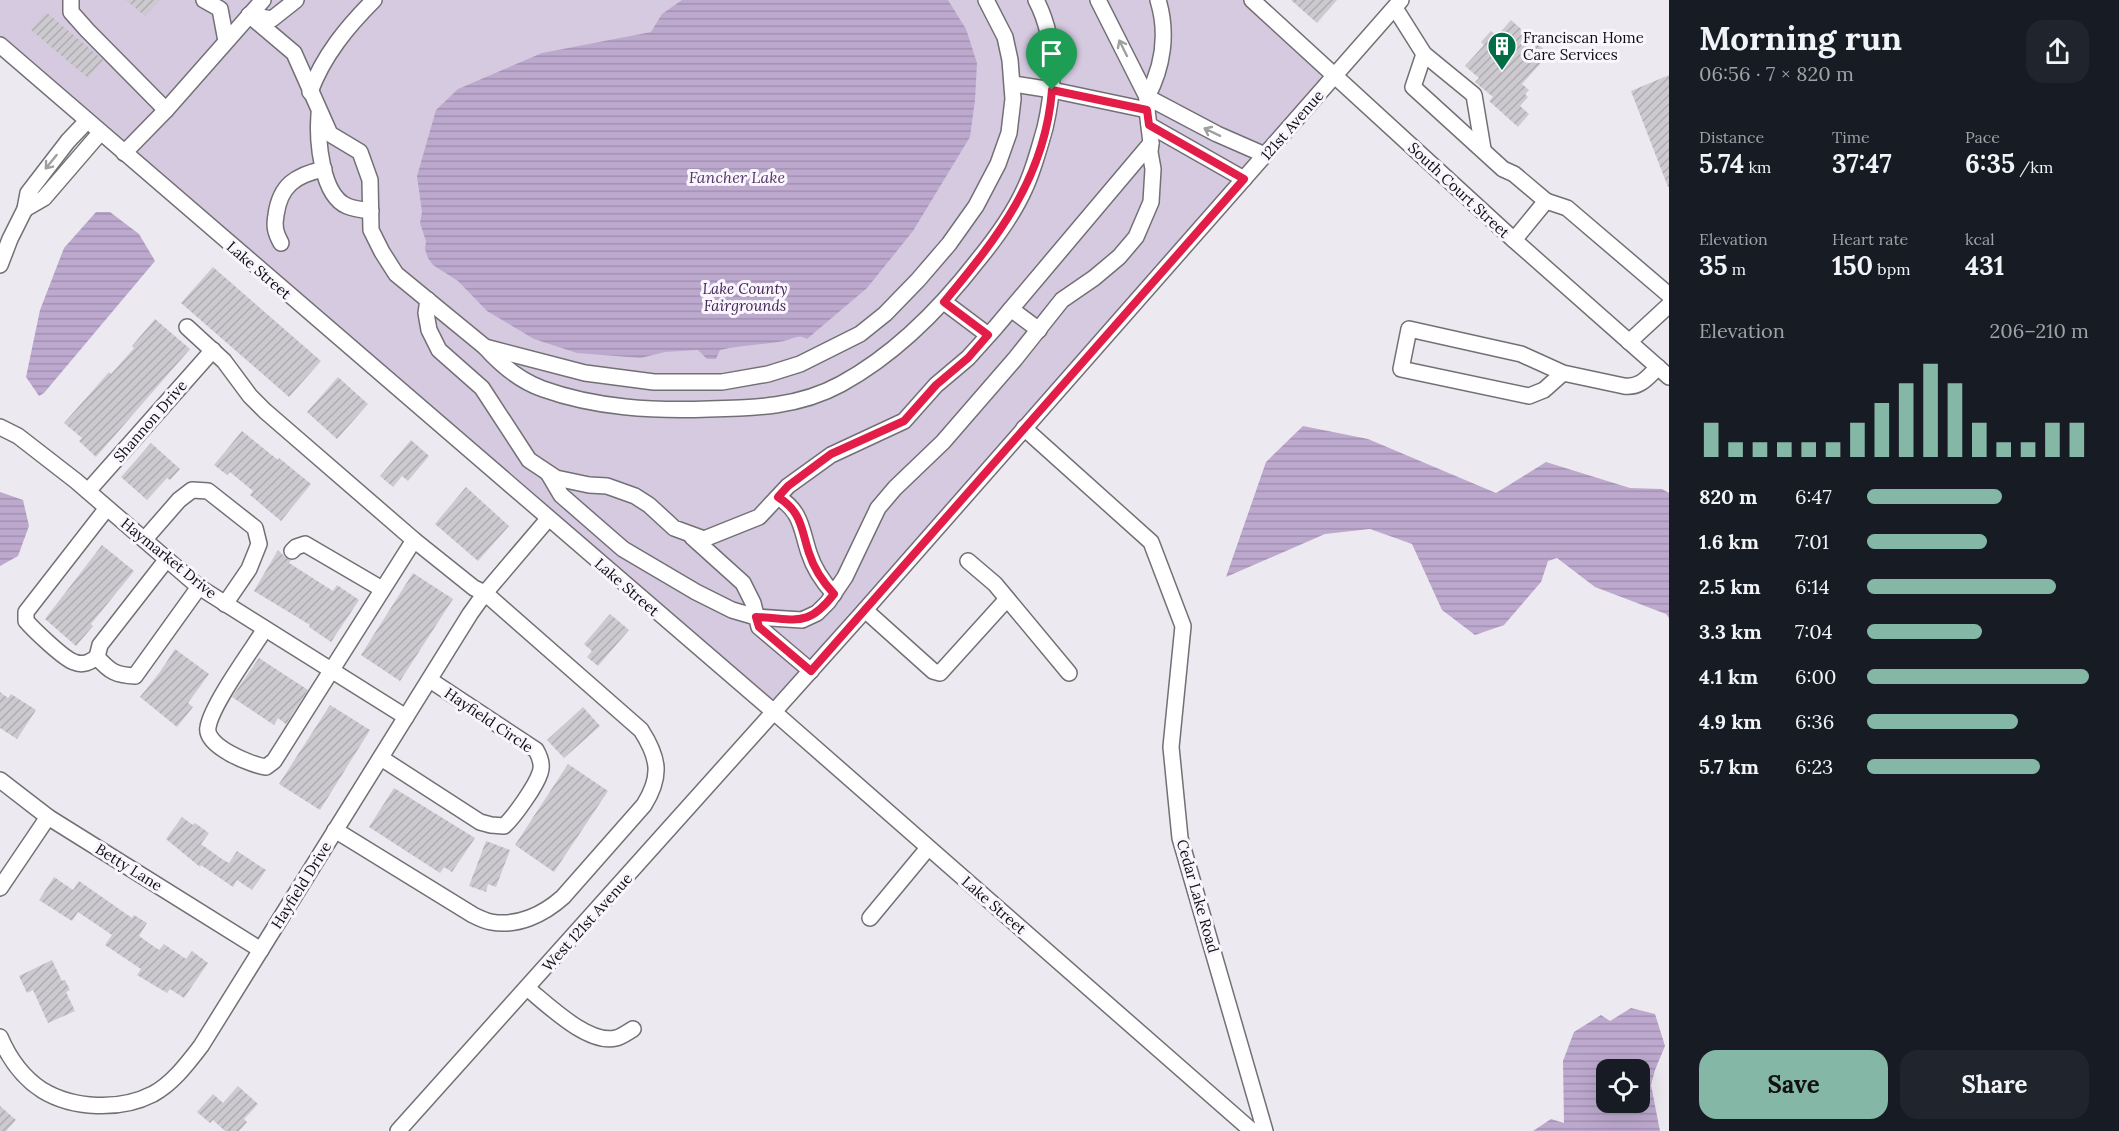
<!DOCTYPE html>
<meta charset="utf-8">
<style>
body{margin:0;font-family:Lora,serif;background:#20242c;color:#f1f3f6;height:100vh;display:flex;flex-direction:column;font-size:22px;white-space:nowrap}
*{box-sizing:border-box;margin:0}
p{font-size:20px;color:#9ea1a6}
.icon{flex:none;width:33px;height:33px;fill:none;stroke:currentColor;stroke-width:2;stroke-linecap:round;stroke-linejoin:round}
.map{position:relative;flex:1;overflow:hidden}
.drawer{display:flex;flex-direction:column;background:#171b24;width:450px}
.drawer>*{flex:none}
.buttons{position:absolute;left:1596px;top:1059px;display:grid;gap:12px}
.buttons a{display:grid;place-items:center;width:54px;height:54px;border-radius:12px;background:#171b24;box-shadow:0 6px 24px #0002;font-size:30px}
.pin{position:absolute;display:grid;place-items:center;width:51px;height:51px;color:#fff;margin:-62px -26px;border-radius:50% 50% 50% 0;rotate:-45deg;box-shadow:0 0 6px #0007}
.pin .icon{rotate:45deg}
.round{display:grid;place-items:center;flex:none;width:63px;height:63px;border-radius:18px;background:#20242c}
.head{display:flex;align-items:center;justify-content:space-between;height:102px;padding:0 30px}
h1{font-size:33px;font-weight:800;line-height:45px}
.figures{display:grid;grid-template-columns:repeat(3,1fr);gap:9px;height:102px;padding:6px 30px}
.figures div{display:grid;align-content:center}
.figures b{font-size:26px;font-weight:800}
.figures small{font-size:16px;font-weight:400}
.figures p{font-size:16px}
.chart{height:168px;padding:12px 30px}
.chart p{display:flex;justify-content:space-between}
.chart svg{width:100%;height:108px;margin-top:6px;stroke:#85b7a6;stroke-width:6}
.cta{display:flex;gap:12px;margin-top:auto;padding:12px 30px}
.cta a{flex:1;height:69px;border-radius:18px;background:#85b7a6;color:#111;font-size:24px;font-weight:800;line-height:69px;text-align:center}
.cta a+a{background:#20242c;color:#f1f3f6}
ul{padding:0 30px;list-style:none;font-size:20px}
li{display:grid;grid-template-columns:96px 72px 1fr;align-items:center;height:45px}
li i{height:15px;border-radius:8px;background:#85b7a6}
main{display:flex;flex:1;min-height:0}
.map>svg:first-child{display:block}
.green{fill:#d6cae1}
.water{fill:url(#water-rules);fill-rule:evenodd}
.building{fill:url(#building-hatch)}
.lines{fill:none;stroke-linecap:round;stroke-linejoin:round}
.minor-casing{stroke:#737075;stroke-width:18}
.minor{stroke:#fff;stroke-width:15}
.oneway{stroke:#9f9f9f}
.route-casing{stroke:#fff;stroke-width:12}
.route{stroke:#e11d48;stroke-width:8}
.labels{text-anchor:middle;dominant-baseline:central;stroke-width:6;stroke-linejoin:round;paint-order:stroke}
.poi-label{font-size:15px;fill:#0f0e10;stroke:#faf6fd;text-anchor:start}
.street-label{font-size:15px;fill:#0f0e10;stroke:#faf6fd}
.park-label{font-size:15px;font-style:italic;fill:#422555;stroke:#faf6fd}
.water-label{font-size:16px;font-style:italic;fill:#543769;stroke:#faf6fd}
</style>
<main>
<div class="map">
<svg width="1669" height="1131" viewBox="0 0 1669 1131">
<defs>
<pattern id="water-rules" width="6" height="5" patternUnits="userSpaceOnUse" patternTransform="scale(1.5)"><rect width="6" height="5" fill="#bda9ce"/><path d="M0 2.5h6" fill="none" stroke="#a190b0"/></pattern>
<pattern id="building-hatch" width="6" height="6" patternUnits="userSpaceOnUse" patternTransform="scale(1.5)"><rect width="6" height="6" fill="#ccc9cf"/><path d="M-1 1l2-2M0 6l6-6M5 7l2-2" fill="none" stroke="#aeabb1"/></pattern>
</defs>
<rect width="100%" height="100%" fill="#ede9f0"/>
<!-- green -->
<path class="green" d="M0,0H1254L1340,78L774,712L0,43Z"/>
<!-- water -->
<g class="water">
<path d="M682,0H948L966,29L977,63L975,100L970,137L913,231L867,288L807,339C799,334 793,339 784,341C763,345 741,345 720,350L716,359H707L698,350L665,352L641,358L577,353L534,339L487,311L458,281L433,265L428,258L425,249L426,241L420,223L422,212L417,176L436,110L458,89L542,53L651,32L662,14Z"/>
<path d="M96,212H110L139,234L155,261L44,393L39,396L26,377L40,310L64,248Z"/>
<path d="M1303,426L1368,439L1496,493L1546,462L1630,488L1662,489L1669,493V618L1666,614L1595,587L1557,558L1548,561L1541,582L1504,625L1475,635L1442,610L1412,544L1370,529L1325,534L1226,577L1266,462Z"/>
<path d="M0,492L23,500L29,526L18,556L0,566Z"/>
<path d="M1631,1008L1655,1014L1665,1046L1655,1070L1651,1085L1660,1131H1533L1551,1119L1564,1123L1563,1061L1574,1032L1601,1015L1610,1021ZM1606,1070H1640V1102H1606Z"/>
</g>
<!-- building -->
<g class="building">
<path d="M126,0H160L145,16Z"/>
<path d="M1291,0H1337L1317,23Z"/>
<path d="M46,12L103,60L88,78L31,30Z"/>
<path d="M1511,20L1549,54L1522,84L1529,90L1525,94L1528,97L1520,106L1529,114L1518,127L1489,101L1493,97L1475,82L1479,78L1465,66L1484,45L1481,42L1491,31L1497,36Z"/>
<path d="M1669,75V187H1668L1631,91Z"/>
<path d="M213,267L321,361L289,397L181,303Z"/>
<path d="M155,319L190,349L96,457L79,441L82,438L64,423L109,372L111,374L134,348L132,346Z"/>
<path d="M338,377L368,404L337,439L307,412Z"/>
<path d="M242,431L278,460L279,458L311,484L281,521L250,495L253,491L230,472L227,475L214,465Z"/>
<path d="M411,440L429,456L408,481L402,476L393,487L380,476Z"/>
<path d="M151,443L180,469L170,480L167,478L147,500L121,477Z"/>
<path d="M466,487L509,526L478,561L435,524Z"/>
<path d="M102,545L134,571L91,624L93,626L76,646L45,619Z"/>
<path d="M278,550L286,558L291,560L289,563L333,591L337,585L359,600L331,642L309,627L310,625L254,591Z"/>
<path d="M413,573L453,599L400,681L361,655Z"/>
<path d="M610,614L629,630L598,666L587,657L592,651L584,644Z"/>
<path d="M175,649L209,674L188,703L193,707L177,727L140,697L160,672Z"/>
<path d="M259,658L308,690L286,724L278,718L274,725L232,697Z"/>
<path d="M0,692L8,698L11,694L36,710L17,739L0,728Z"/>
<path d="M330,705L370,730L320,810L279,784Z"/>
<path d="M583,707L600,726L564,758L547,740Z"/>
<path d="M568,764L608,791L554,872L515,845Z"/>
<path d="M394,788L475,838L452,872L444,867L440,873L369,827Z"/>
<path d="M182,817L193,825L195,823L209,833L201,844L222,859L229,863L237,851L266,870L252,890L237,880L233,887L201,865L200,867L166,839Z"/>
<path d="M486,841L510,850L496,887L488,884L486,892L469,886Z"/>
<path d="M54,877L73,890L79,881L132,918L134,915L147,923L139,936L159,950L164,944L186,959L192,951L208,963L184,998L170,989L167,993L137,975L141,969L105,945L112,935L78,912L72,921L39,900Z"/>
<path d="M52,960L62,981L65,980L70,990L66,992L75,1011L48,1023L33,990L27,993L19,976Z"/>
<path d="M238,1086L258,1104L244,1119L247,1122L239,1131H225L213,1120L210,1123L197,1112L213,1094L223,1103Z"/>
<path d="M0,1106L16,1120L6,1131H0Z"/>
</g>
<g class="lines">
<!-- minor casing -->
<g class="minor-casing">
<g id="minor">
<path d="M71,0V12L87,30L166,110"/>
<path d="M204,0L220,9L226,41"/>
<path d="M1252,0L1514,240L1669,377"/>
<path d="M1395,8L1424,54L1474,95L1483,149"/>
<path d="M249,15L294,53L330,134L360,152L370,180L371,230L382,252L396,274L485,347L585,373L654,382H722L768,374L800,364L860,334L885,314L918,280L949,244L976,206L998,164L1009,133L1013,99L1010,60L1005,37L986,0"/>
<path d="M249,15L272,19L296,0"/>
<path d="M0,45L774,712L1252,1131"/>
<path d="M1424,54L1413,87L1503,169L1514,174L1546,201L1514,240"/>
<path d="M1013,84L1052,90L1147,110V97L1098,0"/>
<path d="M310,92C323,56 347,27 374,0"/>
<path d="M1147,97L1217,134L1265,155"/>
<path d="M1147,97C1163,67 1168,33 1158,0"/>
<path d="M319,114C317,139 321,195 347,206C354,209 363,210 371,211"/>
<path d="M1149,125L1244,179"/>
<path d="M124,153L166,110L263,0"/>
<path d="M1546,201L1567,208L1669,295"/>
<path d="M25,209L44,198L100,133"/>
<path d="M281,243C275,232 274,226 276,215C280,185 296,175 324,169"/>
<path d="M0,265L10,239L25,209L28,193L68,141L87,121"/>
<path d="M428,300L426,313L429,330L439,350L482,388L529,460L556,478L589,485L607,486L635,496L649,505L674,528L704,539L759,517L788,486L831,455L904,421L936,385L968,358L995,328L1151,143L1147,110"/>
<path d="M944,302L988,335"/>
<path d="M1011,309L1039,330"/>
<path d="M187,327L224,361L250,396L265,411L414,540L474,588L485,593L641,730C659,758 662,776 644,805L563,897C544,914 518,927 491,922C485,921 479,918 473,915L335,830"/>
<path d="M1629,342L1669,305"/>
<path d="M485,347C501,365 520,381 543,389C596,408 653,411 709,409C755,408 799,407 841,384C896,354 940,309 978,260C996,238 1013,215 1025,188C1034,169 1039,148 1045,128C1055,85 1057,40 1036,0"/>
<path d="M1563,373L1544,390L1529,396L1401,369L1409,329L1521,354L1563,373L1624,386C1640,388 1647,378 1658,367"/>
<path d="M0,427L18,436L76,481L199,587L406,717"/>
<path d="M1024,428L1151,542L1183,626L1171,747L1180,838L1265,1131"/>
<path d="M548,473L561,495L623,549L696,592L732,610L756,617L802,620L817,613L828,602L845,577L878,508L895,488L943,442L1015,359L1062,300L1094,278L1119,257L1136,237L1151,202L1153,169L1150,152L1151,143"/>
<path d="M88,491L213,350"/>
<path d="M778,497C802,512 801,529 809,553C814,569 823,582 834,594"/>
<path d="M692,537L743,583L753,603L759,627L811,671"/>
<path d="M145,539L179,500L192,490L208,491L255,528L259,544L249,569L225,604"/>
<path d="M292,551L296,547L305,544L382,589"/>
<path d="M167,559L100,645L97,657C110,672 116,675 135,676L199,587"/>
<path d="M968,561L995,584L1069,673"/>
<path d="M865,610L933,671L940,673L1007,599"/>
<path d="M265,629C251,651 212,704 208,727C204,746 251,765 266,767L274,761L414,540"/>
<path d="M97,657C90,662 83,666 74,662C64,659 34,630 26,621V612L107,508"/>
<path d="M381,758L480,822L491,825L504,826C514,817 536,786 540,773C543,765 540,757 536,750L430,680"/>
<path d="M0,780L48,817L261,950"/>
<path d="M0,888L48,817"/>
<path d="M870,918L928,848"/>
<path d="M527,988C547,1004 588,1045 616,1038C621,1037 628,1032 633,1029"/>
<path d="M0,1037C9,1058 22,1077 42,1090C73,1109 120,1111 153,1094C173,1083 187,1064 201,1046L470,614L485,593L548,519"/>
<path d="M398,1131L865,610L1401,0"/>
</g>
</g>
<!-- minor -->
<use href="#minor" class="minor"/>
</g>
<!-- one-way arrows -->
<defs><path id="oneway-shaft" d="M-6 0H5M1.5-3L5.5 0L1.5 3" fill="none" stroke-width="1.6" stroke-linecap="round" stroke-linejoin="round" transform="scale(1.5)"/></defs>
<g class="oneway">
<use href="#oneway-shaft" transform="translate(1123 48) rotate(-116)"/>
<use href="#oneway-shaft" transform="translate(1212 132) rotate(-154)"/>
<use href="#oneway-shaft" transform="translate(51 162) rotate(129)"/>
</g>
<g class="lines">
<!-- route casing -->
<g class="route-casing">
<path id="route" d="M1052,90L1147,110L1149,125L1244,179L811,671L759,627L756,617C795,618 807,629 834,594C823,582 814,569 809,553C801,529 802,512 778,497L788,486L831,454L904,421L936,385L968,358L988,335L944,302C998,237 1045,178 1052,90Z"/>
</g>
<!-- route -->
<use href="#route" class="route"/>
</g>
<!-- icons -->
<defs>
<g id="building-pin" transform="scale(1.5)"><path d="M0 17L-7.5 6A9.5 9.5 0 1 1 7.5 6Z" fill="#006d45" stroke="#faf6fd"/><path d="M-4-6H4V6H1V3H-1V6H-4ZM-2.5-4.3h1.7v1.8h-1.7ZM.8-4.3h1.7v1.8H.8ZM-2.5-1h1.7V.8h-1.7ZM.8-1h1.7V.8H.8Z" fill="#fff"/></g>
</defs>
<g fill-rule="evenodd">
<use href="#building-pin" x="1502" y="46"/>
</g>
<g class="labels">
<!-- poi labels -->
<g class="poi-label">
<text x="1523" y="37">Franciscan Home<tspan x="1523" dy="17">Care Services</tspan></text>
</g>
<!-- street labels -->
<g class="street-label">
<text transform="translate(1292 125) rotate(-49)">121st Avenue</text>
<text transform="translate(1459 190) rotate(43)">South Court Street</text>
<text transform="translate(259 270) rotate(41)">Lake Street</text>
<text transform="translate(150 421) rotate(-49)">Shannon Drive</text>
<text transform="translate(169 558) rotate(39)">Haymarket Drive</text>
<text transform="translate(627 587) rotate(41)">Lake Street</text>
<text transform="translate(489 720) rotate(34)">Hayfield Circle</text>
<text transform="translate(129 867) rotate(32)">Betty Lane</text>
<text transform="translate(301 885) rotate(-58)">Hayfield Drive</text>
<text transform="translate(1198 896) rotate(74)">Cedar Lake Road</text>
<text transform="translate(994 905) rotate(41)">Lake Street</text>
<text transform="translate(587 922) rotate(-48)">West 121st Avenue</text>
</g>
<!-- park labels -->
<g class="park-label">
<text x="745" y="288">Lake County<tspan x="745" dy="17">Fairgrounds</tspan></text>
</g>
<!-- water labels -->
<g class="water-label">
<text x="737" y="177">Fancher Lake</text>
</g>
</g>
</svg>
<div class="buttons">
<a><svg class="icon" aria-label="locate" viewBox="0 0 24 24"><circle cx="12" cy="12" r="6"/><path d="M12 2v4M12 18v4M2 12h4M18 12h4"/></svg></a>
</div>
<div class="pin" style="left:1052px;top:90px;background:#1e9e55"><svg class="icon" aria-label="arrive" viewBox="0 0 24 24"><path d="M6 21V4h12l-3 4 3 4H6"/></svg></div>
</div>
<section class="drawer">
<div class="head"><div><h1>Morning run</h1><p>06:56 · 7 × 820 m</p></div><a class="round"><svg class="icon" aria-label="share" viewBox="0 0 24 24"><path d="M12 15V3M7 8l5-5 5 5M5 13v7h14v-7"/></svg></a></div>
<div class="figures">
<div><p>Distance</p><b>5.74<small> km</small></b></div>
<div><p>Time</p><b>37:47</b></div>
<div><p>Pace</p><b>6:35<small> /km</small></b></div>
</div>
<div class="figures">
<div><p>Elevation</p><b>35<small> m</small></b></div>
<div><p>Heart rate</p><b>150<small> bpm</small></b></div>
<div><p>kcal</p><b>431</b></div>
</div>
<div class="chart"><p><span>Elevation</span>206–210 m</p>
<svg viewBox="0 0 160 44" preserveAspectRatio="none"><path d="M5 44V30M15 44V38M25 44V38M35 44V38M45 44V38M55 44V38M65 44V30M75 44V22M85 44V14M95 44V6M105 44V14M115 44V30M125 44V38M135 44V38M145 44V30M155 44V30"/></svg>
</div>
<ul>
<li><b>820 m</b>6:47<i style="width:61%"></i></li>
<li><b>1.6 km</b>7:01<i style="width:54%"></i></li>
<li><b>2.5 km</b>6:14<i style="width:85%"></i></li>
<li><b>3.3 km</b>7:04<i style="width:52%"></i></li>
<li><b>4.1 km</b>6:00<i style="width:100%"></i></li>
<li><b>4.9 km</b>6:36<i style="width:68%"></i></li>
<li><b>5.7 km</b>6:23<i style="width:78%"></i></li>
</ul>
<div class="cta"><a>Save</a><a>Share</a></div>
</section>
</main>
